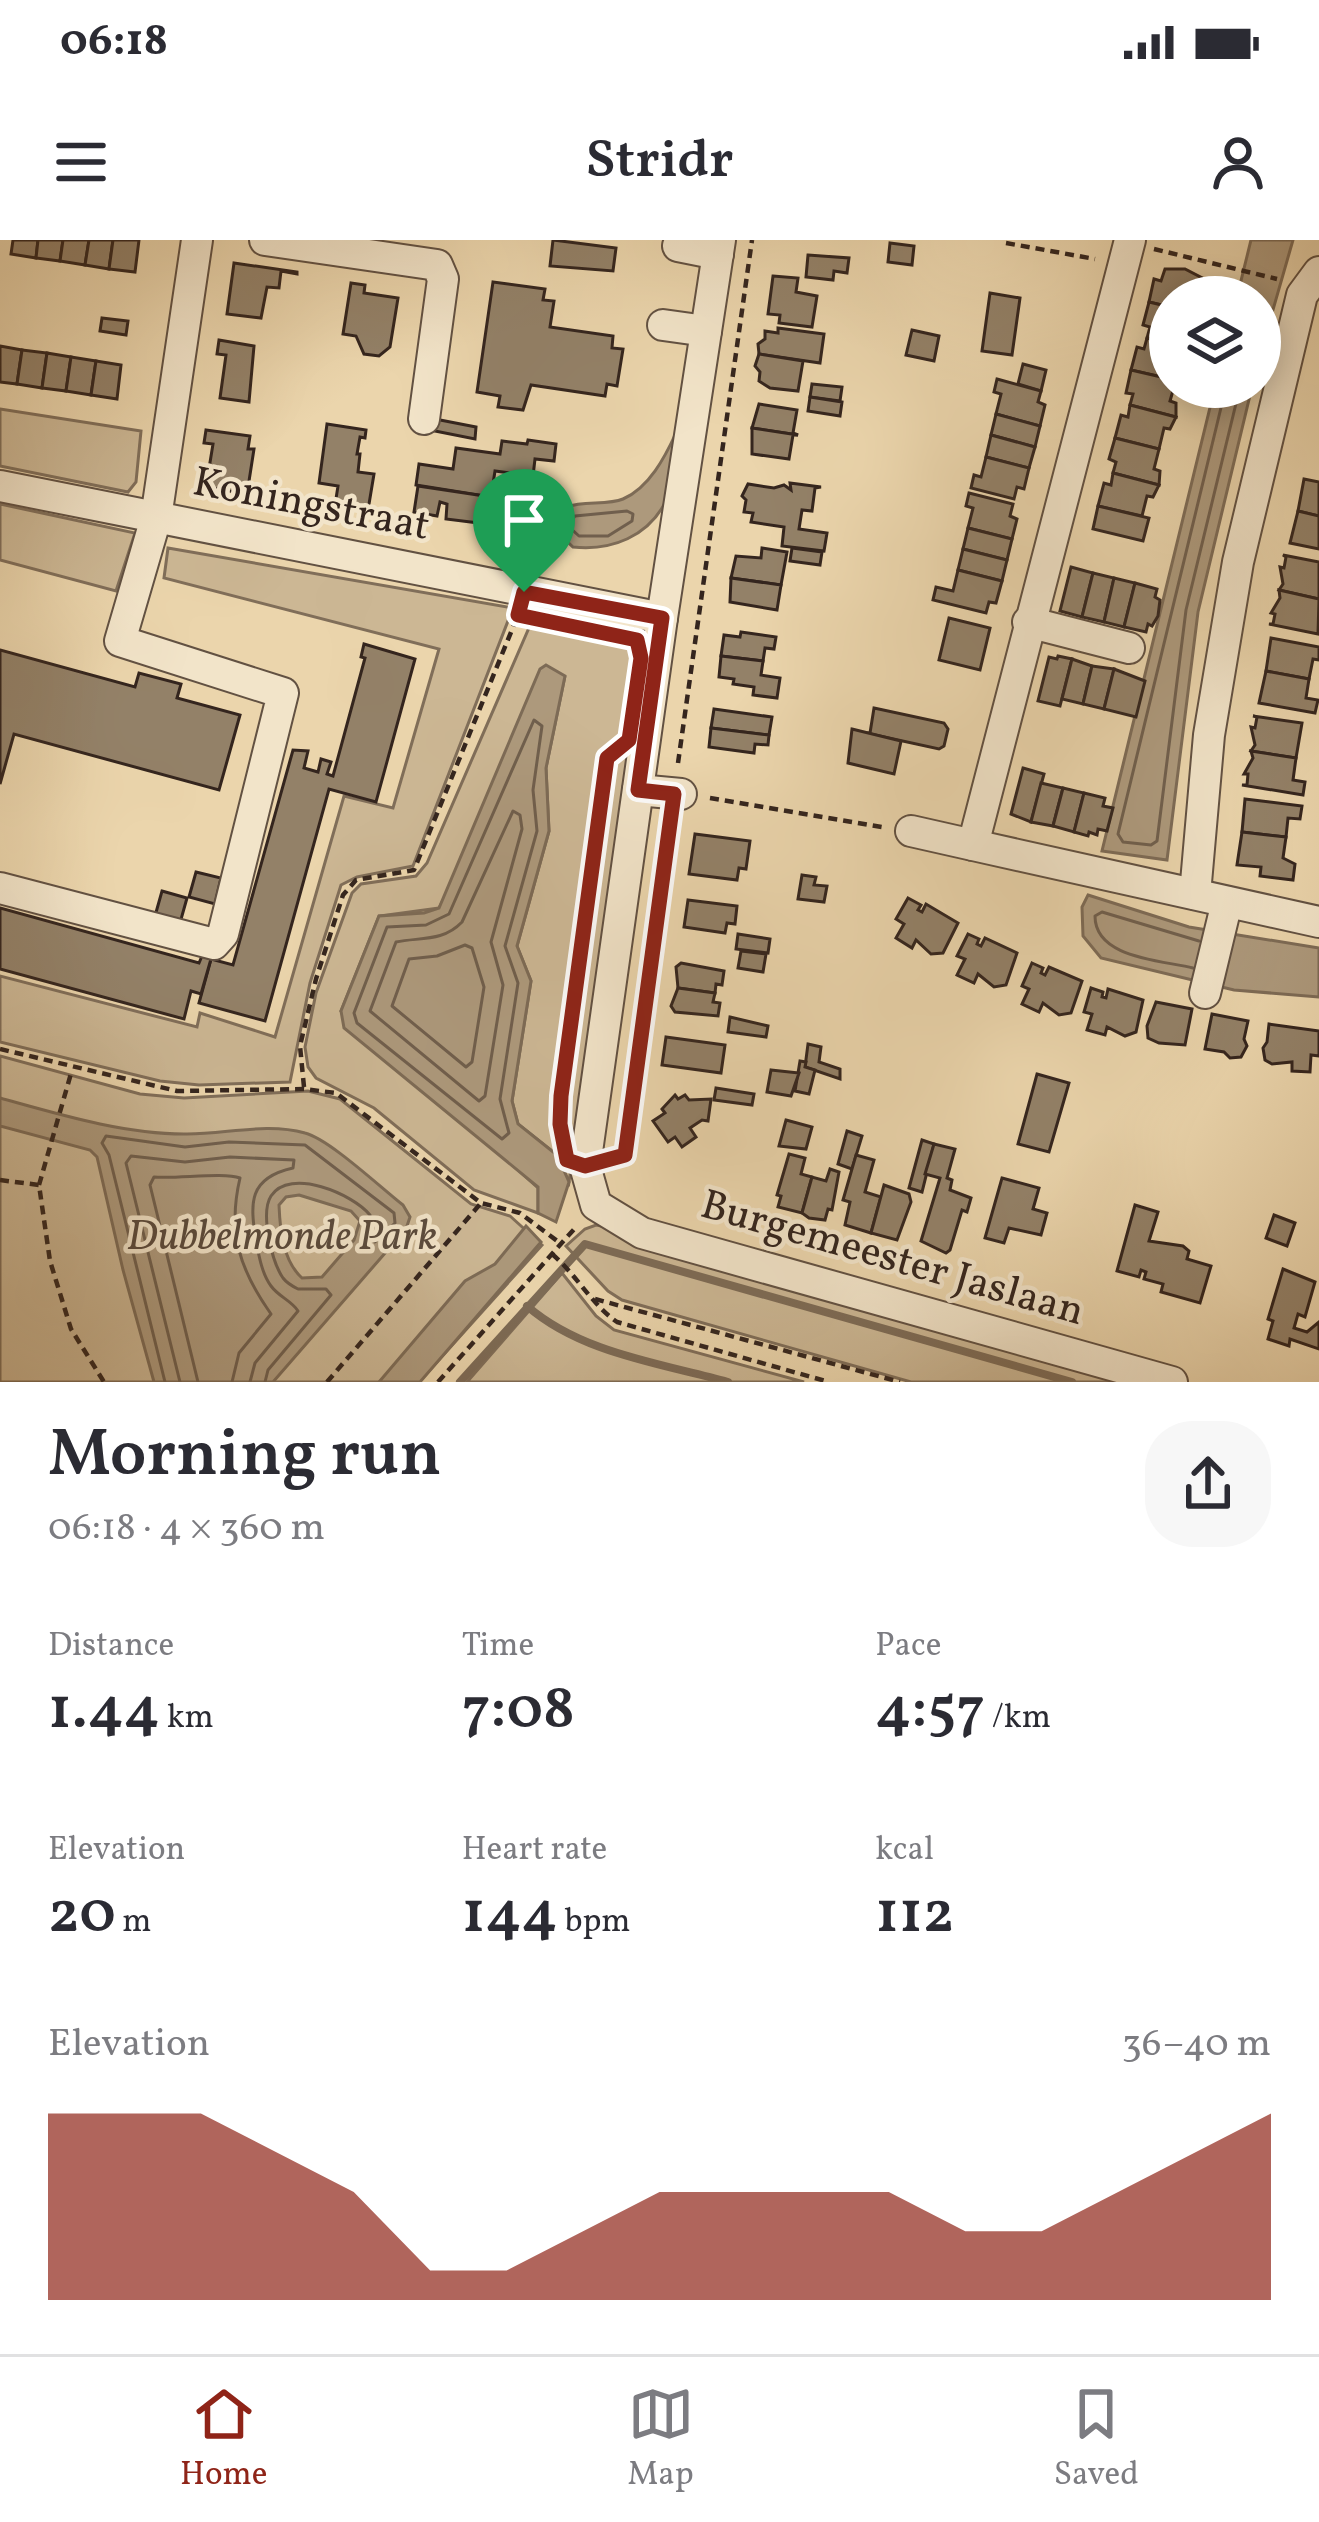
<!DOCTYPE html>
<meta charset="utf-8">
<style>
body{margin:0;font-family:Vollkorn,serif;background:#f7f7f7;color:#2b2b33;height:100vh;display:flex;flex-direction:column;font-size:45px;white-space:nowrap}
*{box-sizing:border-box;margin:0}
p{font-size:39px;color:#7c7c81}
.icon{flex:none;width:66px;height:66px;fill:none;stroke:currentColor;stroke-width:2;stroke-linecap:round;stroke-linejoin:round}
.map{position:relative;height:1142px;overflow:hidden}
.drawer{display:flex;flex-direction:column;background:#fff;flex:1}
.drawer>*{flex:none}
.tools{position:absolute;left:1149px;top:36px;display:grid;gap:24px}
.tools a{display:grid;place-items:center;width:132px;height:132px;border-radius:50%;background:#fff;box-shadow:0 6px 30px #0003;font-size:60px}
.pin{position:absolute;display:grid;place-items:center;width:102px;height:102px;color:#fff;margin:-123px -51px;border-radius:50% 50% 50% 0;rotate:-45deg;box-shadow:0 0 12px #0007}
.pin .icon{rotate:45deg}
.round{display:grid;place-items:center;flex:none;width:126px;height:126px;border-radius:48px;background:#f7f7f7}
.head{display:flex;align-items:center;justify-content:space-between;height:204px;padding:0 48px}
h1{font-size:66px;font-weight:600;line-height:90px}
.metrics{display:grid;grid-template-columns:repeat(3,1fr);gap:18px;height:204px;padding:12px 48px}
.metrics div{display:grid;align-content:center}
.metrics b{font-size:60px;font-weight:600}
.metrics small{font-size:33px;font-weight:400}
.metrics p{font-size:33px}
.chart{height:336px;padding:24px 48px}
.chart p{display:flex;justify-content:space-between}
.chart svg{width:100%;height:216px;margin-top:12px;fill:#8f2418;opacity:.7}
.status{display:flex;justify-content:space-between;align-items:center;height:84px;padding:0 60px;background:#fff;direction:ltr}
.status svg{height:33px;fill:currentColor}
header{display:flex;justify-content:space-between;align-items:center;height:156px;padding:0 48px;background:#fff;font-size:54px;font-weight:600}
.menu{display:flex;justify-content:space-around;align-items:center;height:168px;border-top:3px solid #e1e1e2;background:#fff;font-size:33px;color:#7c7c81}
.menu a{display:grid;justify-items:center;gap:6px}
.menu .current{color:#8f2418}
.map>svg:first-child{display:block}
.green{fill:#ccb794;stroke:#806e59;stroke-width:3}
.water{fill:#ad997c;stroke:#7d6b56;stroke-width:3;fill-rule:evenodd}
.lines{fill:none;stroke-linecap:round;stroke-linejoin:round}
.shore{stroke:#705f4d;stroke-width:3}
.stream{stroke:#7d6b56;stroke-width:8}
.building{fill:#938168;stroke:#34251e;stroke-width:3}
.minor-casing{stroke:#625142;stroke-width:34}
.path{stroke:#34251e;stroke-width:4.5;stroke-dasharray:9 6;stroke-linecap:butt}
.minor{stroke:#f2e4c9;stroke-width:30}
.route-casing{stroke:#fff;stroke-width:24}
.route{stroke:#8f2418;stroke-width:15}
.labels{text-anchor:middle;dominant-baseline:central;stroke-width:9;stroke-linejoin:round;paint-order:stroke}
.street-label{font-size:42px;fill:#34251e;stroke:#f2e4c9}
.park-label{font-size:42px;font-style:italic;fill:#5a4a3c;stroke:#f2e4c9}
</style>
<div class="status"><b>06:18</b><svg viewBox="0 0 49 12"><path d="M0 12V9h3v3zM5 12V6h3v6zM10 12V3h3v9zM15 12V0h3v12zM26 1h20v11H26zM47 4h2v5h-2z"/></svg></div>
<header><svg class="icon" aria-label="menu" viewBox="0 0 24 24"><path d="M4 6h16M4 12h16M4 18h16"/></svg>Stridr<svg class="icon" aria-label="person" viewBox="0 0 24 24"><circle cx="12" cy="8" r="4"/><path d="M4 21q1-7 8-7t8 7"/></svg></header>
<div class="map">
<svg width="1319" height="1142" viewBox="0 0 1319 1142">
<rect width="100%" height="100%" fill="#ebd5ac"/>
<filter id="stains"><feTurbulence type="fractalNoise" baseFrequency=".00167" numOctaves="4"/><feColorMatrix values="0 0 0 0 .2 0 0 0 0 .09 0 0 0 0 .02 0 0 0 .5 -.17"/></filter>
<radialGradient id="worn" r=".72"><stop offset=".6" stop-color="#630" stop-opacity="0"/><stop offset="1" stop-color="#630" stop-opacity=".3"/></radialGradient>
<!-- green -->
<g class="green">
<path d="M0,169L141,191L136,242L128,252L0,226Z"/>
<path d="M0,264L135,293L116,351L0,320Z"/>
<path d="M168,308L513,368L413,626L357,637L341,645L310,743L290,842L199,845L160,841L0,802V736L197,787L200,773L275,797L344,556L393,568L439,409L164,338Z"/>
<path d="M535,374L617,392L646,416L569,942L557,915L518,884L512,861L531,741L517,706L549,591L546,528L565,436L439,668L379,676L341,771L538,948V973L474,950L374,868L316,838L308,827L305,807L316,753L352,653L361,644L416,636L427,623Z"/>
<path d="M0,816L140,854L184,858L308,851L340,859L471,964L510,976L542,1005L419,1142H0Z"/>
<path d="M596,985L612,988L1137,1142H911L622,1060L608,1051L566,1006L585,989Z"/>
<path d="M562,1033L596,1076L614,1090L804,1142H467Z"/>
</g>
<!-- water -->
<g class="water">
<path d="M1251,0H1293L1260,115V57H1237Z"/>
<path d="M1215,147H1252L1198,372L1167,620L1102,611Z"/>
<path d="M676,193C674,213 675,241 667,259C649,297 611,311 573,307L554,289C555,252 600,269 623,259C649,248 665,217 676,193Z"/>
<path d="M546,425L565,436L546,528L549,591L517,706L531,741L512,861L518,884L557,915L569,942L556,982L538,973V947L344,788L341,771L379,676L424,673L439,668L540,429Z"/>
<path d="M1088,655L1189,687L1319,708V757L1234,750L1101,718L1083,696L1082,667Z"/>
<path d="M0,858C58,874 123,894 184,894C223,895 265,882 305,893C329,899 380,947 403,965L410,977L406,989L273,1142H154L123,1030L97,917L90,910L0,886ZM299,955L351,971L360,981L354,1000L322,1037L302,1038C283,1021 280,990 279,965L286,957Z"/>
<path d="M526,986L541,1002L420,1142H379L465,1041L495,1024Z"/>
</g>
<g class="lines">
<!-- shore -->
<g class="shore">
<path d="M1226,147L1118,594L1123,602L1151,605L1157,601L1186,370L1240,147"/>
<path d="M627,271L633,274L632,281L608,296H579L568,286L575,276Z"/>
<path d="M534,480L542,486L533,550L537,591L505,706L518,743L500,859L509,893L502,899L357,783L354,773L387,687L426,685L449,674Z"/>
<path d="M513,571L520,575L522,589L491,702L503,745L485,856L479,861L370,771L396,702C420,697 443,702 462,682Z"/>
<path d="M465,705L472,708L484,747L472,822L466,827L392,766L409,719L437,716Z"/>
<path d="M1193,728C1160,720 1095,718 1095,676L1102,672L1199,701"/>
<path d="M165,1142L109,915L102,903L106,896L185,907L229,902L305,905L394,973L395,983L375,1002L370,997V975C353,954 290,927 271,956C260,973 272,1022 283,1038C286,1042 294,1047 298,1049H326L331,1055L268,1130L265,1142"/>
<path d="M180,1142L126,923L131,916L185,922L230,917L294,920L293,928C248,938 250,963 256,1001C259,1016 262,1034 271,1046C279,1057 292,1061 298,1071L255,1123L250,1142"/>
<path d="M198,1142L150,945L154,937C177,939 224,932 240,938C227,993 240,1030 271,1074L239,1113L232,1142"/>
</g>
<!-- stream -->
<g class="stream">
<path d="M527,1066C581,1113 659,1123 728,1142"/>
<path d="M460,1142L585,1004L1072,1142"/>
</g>
</g>
<!-- building -->
<g class="building">
<path d="M13,0H38L36,18L11,14Z"/>
<path d="M38,0H63L60,21L36,18Z"/>
<path d="M63,0H89L85,25L60,21Z"/>
<path d="M89,0H113L109,29L85,25Z"/>
<path d="M113,0H139L135,32L109,29Z"/>
<path d="M553,0L616,8L613,31L550,26Z"/>
<path d="M890,3L914,6L912,25L888,22Z"/>
<path d="M808,15L849,18L847,33L834,31L833,40L806,37Z"/>
<path d="M234,23L297,32V34L281,31L279,48L267,47L261,78L227,74Z"/>
<path d="M1165,29H1185L1210,42L1205,53L1198,51L1196,57H1170V67L1149,62L1154,39L1161,41Z"/>
<path d="M773,36L798,38L796,52L817,56L812,87L779,83L780,75L768,74Z"/>
<path d="M493,42L545,49L543,60L554,61L550,87L613,96L612,108L623,109L617,146L607,144L605,156L531,145L523,170L498,167L500,156L477,152Z"/>
<path d="M351,43L365,45L364,53L398,58L390,107L379,116L364,114L356,96L343,94Z"/>
<path d="M990,53L1020,58L1012,115L982,111Z"/>
<path d="M1149,62L1170,67V103L1147,98L1150,87L1143,85Z"/>
<path d="M102,78L128,81L126,95L100,91Z"/>
<path d="M778,88L824,94L820,123L759,114L758,104L765,99V91L778,93Z"/>
<path d="M912,90L939,96L934,121L906,115Z"/>
<path d="M1147,98L1170,103V139L1131,130L1137,107L1144,109Z"/>
<path d="M219,100L254,106L249,162L220,158L226,115L217,114Z"/>
<path d="M0,106L22,110L17,144L0,142Z"/>
<path d="M22,110L47,113L42,148L17,144Z"/>
<path d="M47,113L71,117L66,151L42,148Z"/>
<path d="M759,114L803,121L798,151L770,148L759,141L760,132L755,126Z"/>
<path d="M71,117L96,121L91,155L66,151Z"/>
<path d="M96,121L121,125L117,159L91,155Z"/>
<path d="M1023,124L1046,130L1041,151L1018,144Z"/>
<path d="M1131,130L1170,139V147H1174L1170,161L1176,163V177L1130,165L1133,154L1126,153Z"/>
<path d="M997,139L1041,151L1038,162L1045,165L1040,186L996,174L1001,154L994,152Z"/>
<path d="M812,144L842,147L840,161L810,157Z"/>
<path d="M810,157L842,162L840,176L808,171Z"/>
<path d="M759,164L797,170L793,193L798,195L752,188Z"/>
<path d="M1130,165L1176,177L1170,189L1164,188L1159,209L1115,198L1121,175L1128,177Z"/>
<path d="M996,174L1040,186L1035,207L991,195Z"/>
<path d="M435,179L476,187L475,199L435,191Z"/>
<path d="M327,184L366,190L365,198L360,197L357,214H360L358,232L374,234L368,270L335,265L338,246L319,243Z"/>
<path d="M752,188L798,195H793L789,219L752,214Z"/>
<path d="M206,190L250,196L248,209H254L247,254L206,247L213,204L204,203Z"/>
<path d="M991,195L1035,207L1029,228L986,217Z"/>
<path d="M1115,198L1159,209L1154,229L1160,231L1159,245L1113,233L1116,222L1109,219Z"/>
<path d="M528,200L556,204L554,221L535,219L533,236L495,231L491,257L416,245L419,224L453,229L456,208L500,214L502,201L527,204Z"/>
<path d="M986,217L1029,228L1024,249L1017,247L1014,259L971,248L974,235L981,237Z"/>
<path d="M1113,233L1159,245L1153,257L1147,256L1142,276L1098,266L1104,243L1111,245Z"/>
<path d="M1304,239L1319,242V276L1298,271Z"/>
<path d="M790,243L821,247L815,248L812,271L802,270L799,289L827,293L824,311L782,306L784,287L751,282L753,273L744,272L746,260L742,256L748,244L774,248L784,245L791,250Z"/>
<path d="M418,246L491,257L487,284L446,279L447,264L440,262L437,276L414,272Z"/>
<path d="M969,253L1013,264L1010,276L1017,279L1012,299L968,288L973,268L966,266Z"/>
<path d="M1098,266L1149,278L1143,301L1093,289Z"/>
<path d="M1298,271L1319,276V309L1290,303Z"/>
<path d="M968,288L1012,299L1007,320L963,309Z"/>
<path d="M762,308L787,312L781,345L731,338L736,316L761,318Z"/>
<path d="M792,308L822,312L820,325L790,321Z"/>
<path d="M963,309L1007,320L1002,341L958,330Z"/>
<path d="M1283,315L1319,322V359L1279,350L1283,344L1280,327L1284,328L1286,317Z"/>
<path d="M1071,327L1093,333L1082,377L1060,371Z"/>
<path d="M958,330L1002,341L996,363L989,362L986,373L933,360L936,347L953,351Z"/>
<path d="M1093,333L1114,338L1104,382L1082,377Z"/>
<path d="M731,338L781,345L777,370L730,362Z"/>
<path d="M1114,338L1135,343L1124,387L1104,382Z"/>
<path d="M1135,343L1157,349L1155,357L1160,360L1158,376L1152,386L1148,384L1146,392L1124,387Z"/>
<path d="M1279,350L1319,359L1318,394L1269,384H1273L1275,374L1271,373L1280,358Z"/>
<path d="M949,378L990,388L980,430L939,420Z"/>
<path d="M741,392L776,397L774,409L765,408L763,421L721,416L724,395L740,397Z"/>
<path d="M1271,398L1319,407V420L1313,419L1309,439L1266,431Z"/>
<path d="M364,404L415,419L376,562L329,549L265,781L199,763L211,719L233,725L293,510L308,511L304,528L318,532L321,519L331,522L327,534L333,536L365,418L361,417Z"/>
<path d="M0,410L135,447L139,433L181,444L177,458L240,475L219,550L14,494L0,544Z"/>
<path d="M721,416L763,421L761,435L780,438L777,458L753,455L754,447L733,444L734,439L719,437Z"/>
<path d="M1058,416L1072,419L1060,466L1038,461L1049,417L1057,419Z"/>
<path d="M1072,419L1092,426L1083,464L1062,459Z"/>
<path d="M1092,426L1114,429L1104,469L1083,464Z"/>
<path d="M1114,429L1145,441L1136,477L1104,469Z"/>
<path d="M1266,431L1309,439L1306,458L1318,460L1315,473L1259,463Z"/>
<path d="M874,468L944,483L948,489L944,506L939,509L866,493H870Z"/>
<path d="M714,469L772,477L769,495L711,488Z"/>
<path d="M1253,476L1302,483L1296,518L1251,511L1255,505L1251,487L1255,488L1257,477Z"/>
<path d="M711,488L769,495L768,505L755,504L754,513L709,507Z"/>
<path d="M852,489L901,501L894,534L848,523Z"/>
<path d="M1251,511L1296,518L1293,540L1305,542L1303,555L1242,545H1247L1248,534H1244L1253,518Z"/>
<path d="M1023,528L1044,534L1031,582L1011,574Z"/>
<path d="M1041,543L1063,548L1053,586L1031,582Z"/>
<path d="M1063,548L1084,553L1074,592L1053,586Z"/>
<path d="M1084,553L1105,558L1103,566L1113,568L1107,591L1098,589L1097,595L1089,592L1088,596L1074,592Z"/>
<path d="M1245,559L1302,566L1300,579L1288,578L1286,597L1242,592Z"/>
<path d="M1242,592L1286,597L1283,618L1295,624L1293,640L1260,636L1261,627L1237,625Z"/>
<path d="M695,594L750,601L746,629L739,628L737,640L689,634Z"/>
<path d="M196,632L221,638L215,664L189,657Z"/>
<path d="M802,635L816,637L814,645L827,646L824,662L798,659Z"/>
<path d="M162,651L187,658L180,683L155,676Z"/>
<path d="M908,658L921,665L918,670L922,672L926,664L958,683L943,713L931,714L916,700L912,708L896,698L904,684L896,679Z"/>
<path d="M688,660L737,666L735,684L727,683L725,693L684,687Z"/>
<path d="M0,668L199,723L202,716L211,719L201,754L191,751L184,779L0,729Z"/>
<path d="M738,694L770,699L768,713L736,709Z"/>
<path d="M968,694L979,699L977,704L981,706L985,698L1017,713L1006,745L994,747L978,734L974,743L957,735L965,719L957,716Z"/>
<path d="M741,711L766,714L763,732L738,728Z"/>
<path d="M681,723L724,731L722,745L716,744L715,753L678,748L676,727Z"/>
<path d="M1032,723L1043,728L1041,733L1045,735L1049,727L1082,741L1071,773L1059,775L1043,763L1039,772L1022,764L1029,749L1022,746Z"/>
<path d="M678,748L715,753L713,762L720,763L718,776L675,772L671,766Z"/>
<path d="M1091,748L1103,752L1102,757L1106,758L1108,749L1143,760L1136,792L1125,796L1107,787L1105,795L1087,790L1092,774L1084,772Z"/>
<path d="M1156,762L1192,769L1185,805L1159,803L1148,798L1147,786Z"/>
<path d="M1212,774L1248,781L1244,799L1247,806L1241,817L1230,818L1224,812L1205,809Z"/>
<path d="M730,777L768,786L766,797L728,792Z"/>
<path d="M1269,784L1319,791V816L1311,815L1310,832L1292,831V822L1272,824L1265,820L1263,808L1267,802Z"/>
<path d="M666,797L725,805L721,833L662,825Z"/>
<path d="M808,804L821,807L819,822L840,829V839L805,827Z"/>
<path d="M800,821L806,822L805,827L815,830L809,854L795,851Z"/>
<path d="M771,830L799,833L791,856L767,852Z"/>
<path d="M1037,834L1069,843L1049,912L1018,904Z"/>
<path d="M716,848L754,854L752,865L714,860Z"/>
<path d="M675,855L678,859L685,855L689,860L711,859L708,881L702,880L690,888L696,897L682,907L675,897L668,902L653,881L665,873L662,869Z"/>
<path d="M786,880L812,887L806,909L779,906Z"/>
<path d="M847,891L862,896L852,929L838,924Z"/>
<path d="M922,900L934,904L922,952L909,948Z"/>
<path d="M934,904L955,909L947,938L952,940L950,950L971,958L967,972L962,970L950,1010L946,1013L921,1001L940,938L925,934Z"/>
<path d="M789,914L805,918L801,934L812,937L802,973L778,967L781,956L777,955Z"/>
<path d="M856,915L874,920L865,952L881,957L871,993L845,985L850,962L843,960Z"/>
<path d="M830,929L839,932L832,970L828,969L825,980L809,978L802,973L812,937L826,941Z"/>
<path d="M1002,938L1039,948L1033,969L1047,973L1041,995L1009,988L1004,1003L985,998Z"/>
<path d="M884,945L909,954L911,962L897,1000L871,993Z"/>
<path d="M1135,965L1158,972L1149,1001L1183,1006L1189,1011L1187,1019L1211,1026L1200,1063L1161,1052L1163,1044L1144,1039L1146,1032L1141,1030L1139,1037L1117,1031Z"/>
<path d="M1274,975L1295,983L1287,1006L1266,998Z"/>
<path d="M1283,1029L1315,1042L1305,1077L1298,1074L1294,1088L1307,1092L1319,1082V1109L1290,1099L1289,1106L1268,1099L1273,1081L1268,1079Z"/>
</g>
<g class="lines">
<!-- minor casing -->
<g class="minor-casing">
<g id="minor">
<path d="M265,0L437,25L443,39L424,179"/>
<path d="M720,0L662,378L585,926L596,965L642,993L1172,1142"/>
<path d="M1130,0L973,605L1319,682"/>
<path d="M678,6L718,14"/>
<path d="M663,85L706,91"/>
<path d="M0,246L662,378"/>
<path d="M1028,382L1129,408"/>
<path d="M638,550L681,554"/>
<path d="M911,591L973,605"/>
<path d="M0,648L214,704L223,694L283,453L120,401L156,278L197,0"/>
<path d="M1195,654L1209,495L1238,322L1302,55L1319,32"/>
<path d="M1205,753L1227,662"/>
</g>
</g>
<!-- path -->
<g class="path">
<path d="M1006,3L1095,19"/>
<path d="M1154,9L1277,39"/>
<path d="M678,523L752,0"/>
<path d="M710,558L882,587"/>
<path d="M0,809L177,851L304,849L336,853L481,963L520,973L560,1003"/>
<path d="M304,847L300,806L316,739L343,655L356,640L414,630L518,375"/>
<path d="M560,885L571,769L607,518L613,513"/>
<path d="M613,918L625,915L670,582"/>
<path d="M0,940L39,945L50,1021L71,1089L104,1142"/>
<path d="M39,945L72,830"/>
<path d="M552,1014C576,1034 592,1065 617,1082L829,1142"/>
<path d="M595,1059L900,1142"/>
<path d="M327,1142L481,963"/>
<path d="M438,1142L576,987"/>
</g>
<!-- minor -->
<use href="#minor" class="minor"/>
</g>
<g class="lines">
<!-- route casing -->
<g class="route-casing">
<path id="route" d="M524,352L662,378L638,550L674,554L625,915L585,926L567,920L560,884L561,856L607,518L629,500L641,418L637,400L518,375Z"/>
</g>
<!-- route -->
<use href="#route" class="route"/>
</g>
<g class="labels">
<!-- street labels -->
<g class="street-label">
<text transform="translate(311 266) rotate(11)">Koningstraat</text>
<text transform="translate(892 1020) rotate(16)">Burgemeester Jaslaan</text>
</g>
<!-- park labels -->
<g class="park-label">
<text x="282" y="998">Dubbelmonde Park</text>
</g>
</g>
<rect width="100%" height="100%" filter="url(#stains)"/>
<rect width="100%" height="100%" fill="url(#worn)"/>
</svg>
<div class="tools">
<a><svg class="icon" aria-label="layers" viewBox="0 0 24 24"><path d="M12 4l9 5-9 5-9-5zM3 14l9 5 9-5"/></svg></a>
</div>
<div class="pin" style="left:524px;top:352px;background:#1e9e55"><svg class="icon" aria-label="arrive" viewBox="0 0 24 24"><path d="M6 21V4h12l-3 4 3 4H6"/></svg></div>
</div>
<section class="drawer">
<div class="head"><div><h1>Morning run</h1><p>06:18 · 4 × 360 m</p></div><a class="round"><svg class="icon" aria-label="share" viewBox="0 0 24 24"><path d="M12 15V3M7 8l5-5 5 5M5 13v7h14v-7"/></svg></a></div>
<div class="metrics">
<div><p>Distance</p><b>1.44<small> km</small></b></div>
<div><p>Time</p><b>7:08</b></div>
<div><p>Pace</p><b>4:57<small> /km</small></b></div>
</div>
<div class="metrics">
<div><p>Elevation</p><b>20<small> m</small></b></div>
<div><p>Heart rate</p><b>144<small> bpm</small></b></div>
<div><p>kcal</p><b>112</b></div>
</div>
<div class="chart"><p><span>Elevation</span>36–40 m</p>
<svg viewBox="0 0 160 44" preserveAspectRatio="none"><path d="M0 44V6L10 6L20 6L30 14L40 22L50 38L60 38L70 30L80 22L90 22L100 22L110 22L120 30L130 30L140 22L150 14L160 6V44z"/></svg>
</div>
</section>
<nav class="menu">
<a class="current"><svg class="icon" aria-label="home" viewBox="0 0 24 24"><path d="M3 11l9-7 9 7M6 9v11h12V9"/></svg>Home</a>
<a><svg class="icon" aria-label="map" viewBox="0 0 24 24"><path d="M3 6l6-2 6 2 6-2v14l-6 2-6-2-6 2zM9 4v14M15 6v14"/></svg>Map</a>
<a><svg class="icon" aria-label="saved" viewBox="0 0 24 24"><path d="M7 4h10v16l-5-4-5 4z"/></svg>Saved</a>
</nav>
